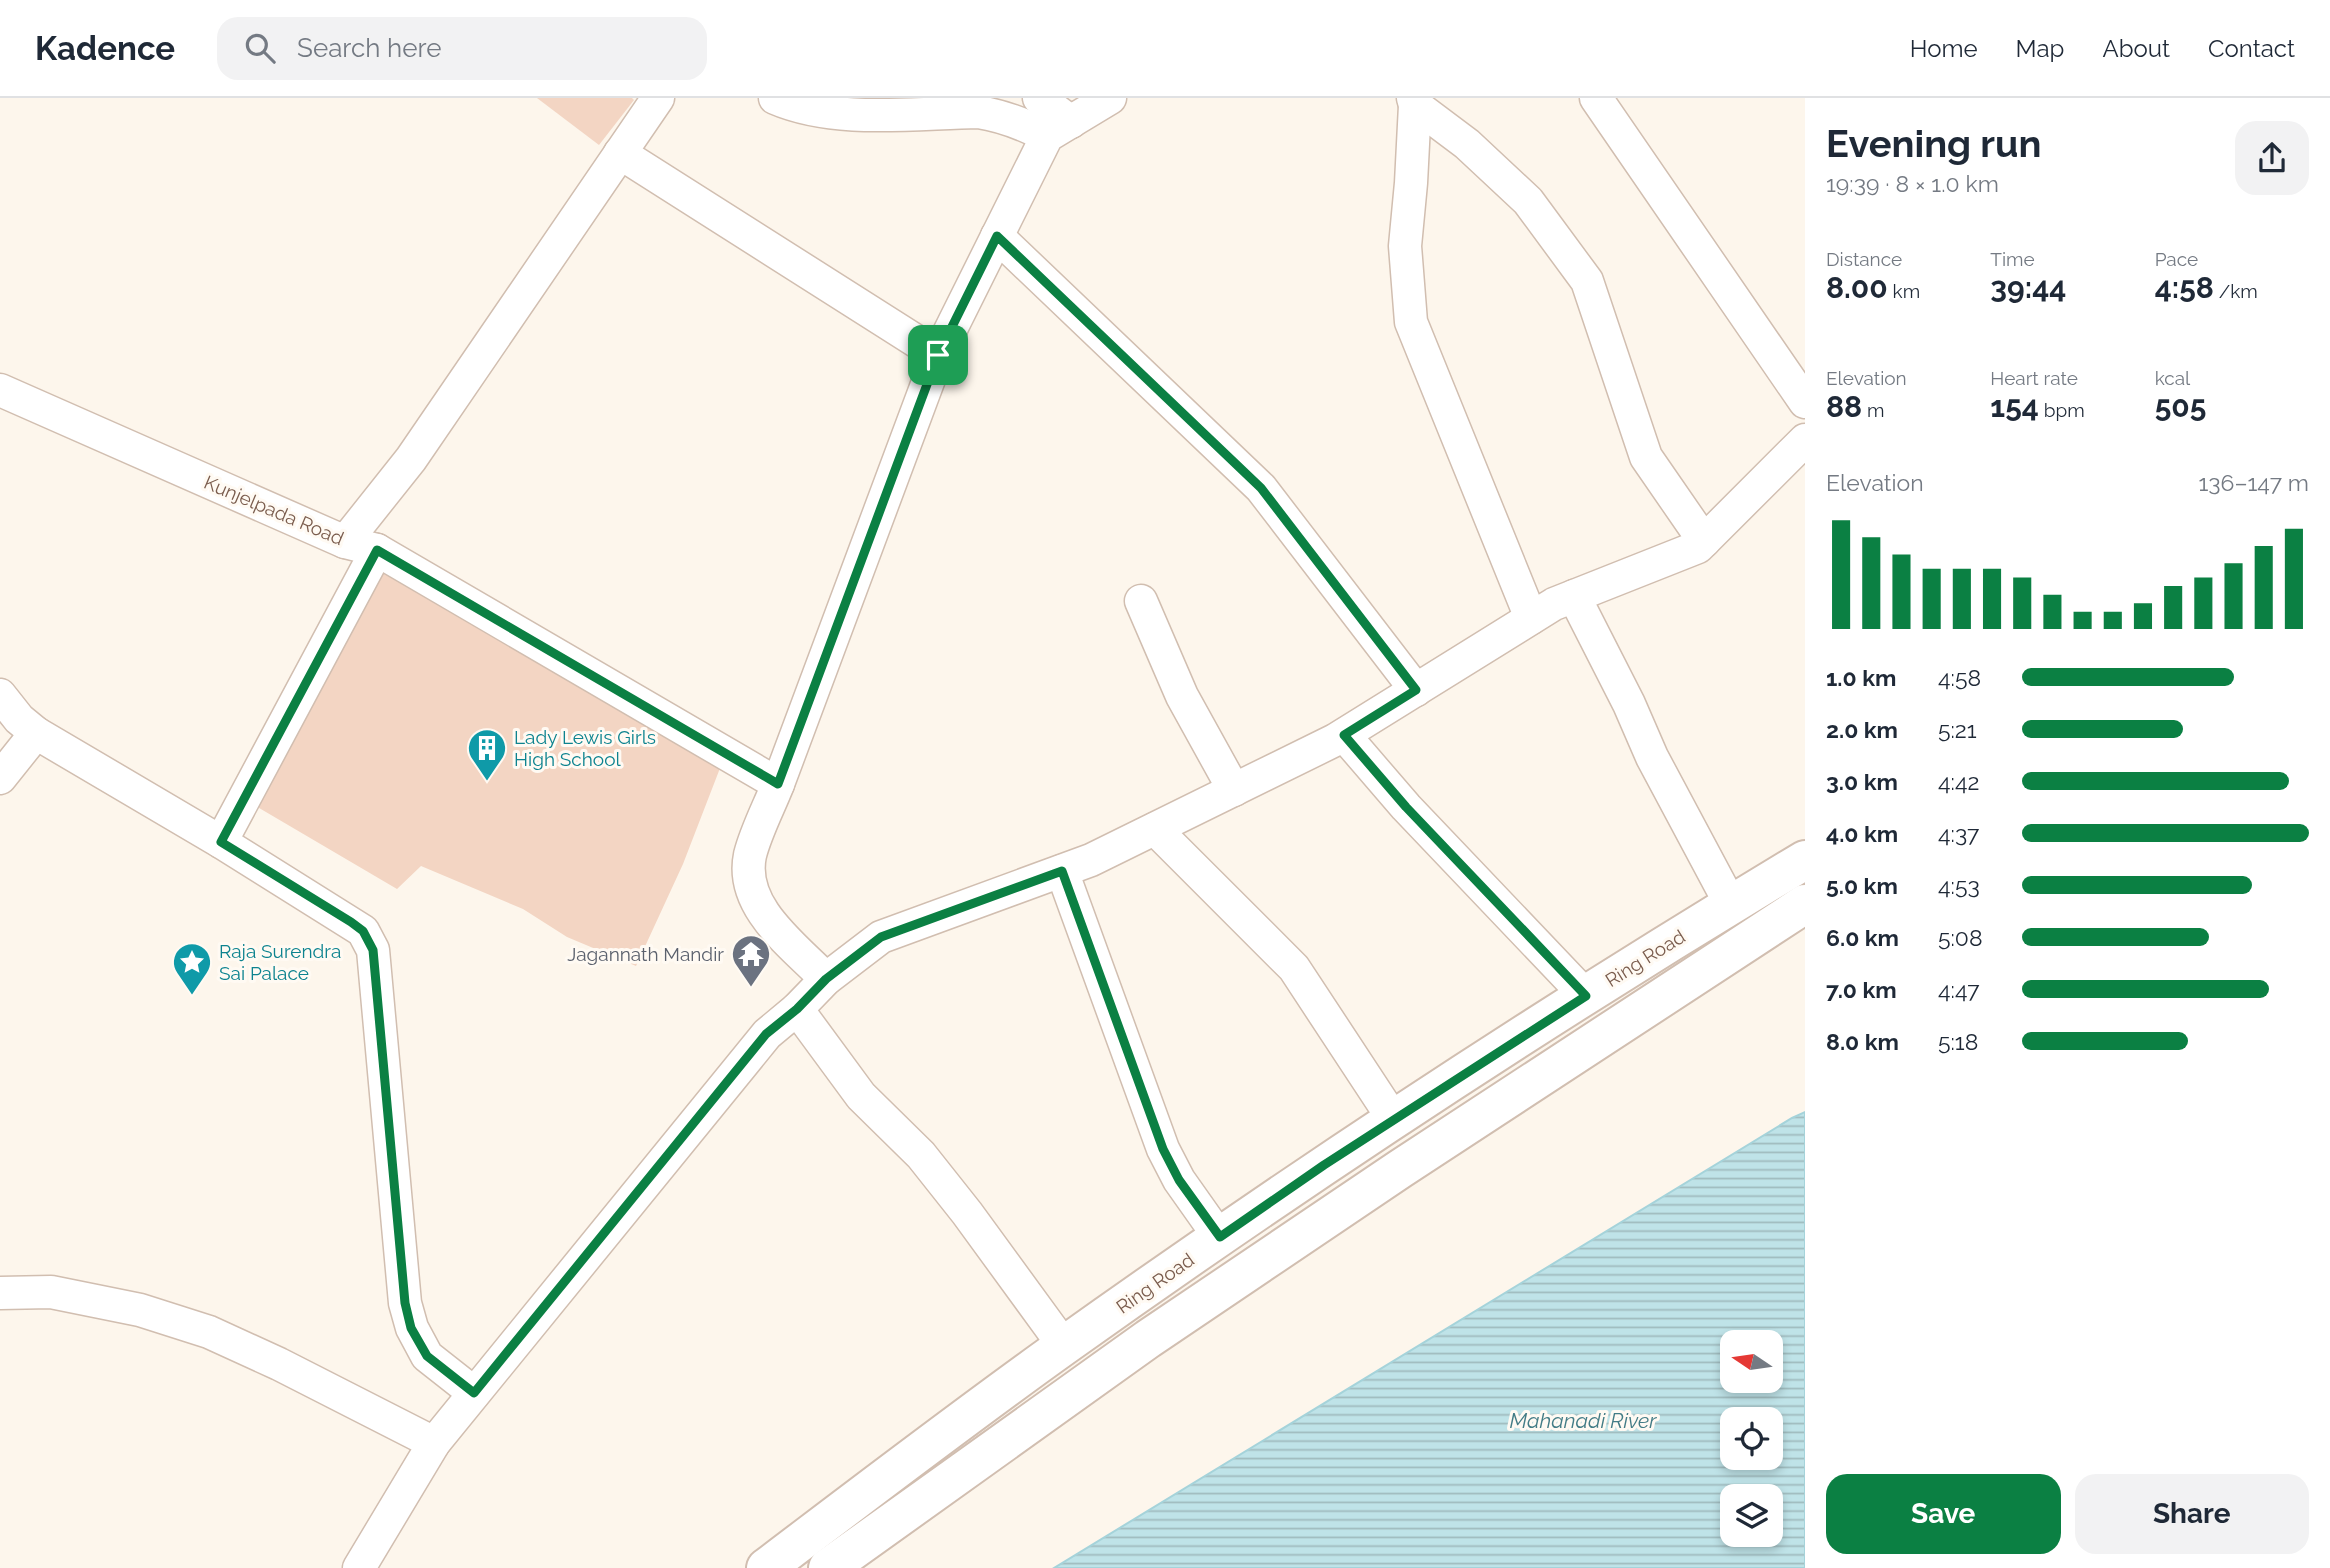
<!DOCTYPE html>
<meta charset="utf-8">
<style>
body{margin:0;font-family:Raleway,sans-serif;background:#f2f2f3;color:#1f2937;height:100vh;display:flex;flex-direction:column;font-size:26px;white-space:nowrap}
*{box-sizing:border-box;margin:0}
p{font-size:23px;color:#747a83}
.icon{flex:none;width:38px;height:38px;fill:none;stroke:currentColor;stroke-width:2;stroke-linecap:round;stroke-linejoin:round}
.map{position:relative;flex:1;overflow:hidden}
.drawer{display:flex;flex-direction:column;background:#fff;width:525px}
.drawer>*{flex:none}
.needle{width:46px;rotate:283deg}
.controls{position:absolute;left:1720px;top:1232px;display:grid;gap:14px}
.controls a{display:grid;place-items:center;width:63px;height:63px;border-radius:14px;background:#fff;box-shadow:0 4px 10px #0003;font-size:35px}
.pin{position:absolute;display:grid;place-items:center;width:60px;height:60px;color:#fff;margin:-30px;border-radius:14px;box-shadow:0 4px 10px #0006}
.round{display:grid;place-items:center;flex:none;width:74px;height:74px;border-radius:21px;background:#f2f2f3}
.headline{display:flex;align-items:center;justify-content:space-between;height:119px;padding:0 21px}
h1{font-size:38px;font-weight:700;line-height:52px}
.stats{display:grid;grid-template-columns:repeat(3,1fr);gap:10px;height:119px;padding:7px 21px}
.stats div{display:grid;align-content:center}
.stats b{font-size:30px;font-weight:700}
.stats small{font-size:19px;font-weight:400}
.stats p{font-size:19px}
.chart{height:196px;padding:14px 21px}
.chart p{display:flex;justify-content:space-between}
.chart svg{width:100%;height:126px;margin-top:7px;stroke:#0b8043;stroke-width:6}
.primary-button{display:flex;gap:14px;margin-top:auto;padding:14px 21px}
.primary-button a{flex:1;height:80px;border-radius:21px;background:#0b8043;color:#fff;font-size:28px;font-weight:700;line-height:80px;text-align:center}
.primary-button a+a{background:#f2f2f3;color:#1f2937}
ul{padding:0 21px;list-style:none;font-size:23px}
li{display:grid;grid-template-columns:112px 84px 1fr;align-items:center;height:52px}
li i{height:18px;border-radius:9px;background:#0b8043}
header{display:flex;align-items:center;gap:42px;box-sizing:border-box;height:98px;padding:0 35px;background:#fff;border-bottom:2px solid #e0e1e3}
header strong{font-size:33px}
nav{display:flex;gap:38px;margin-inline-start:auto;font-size:24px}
.search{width:490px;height:63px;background:#f2f2f3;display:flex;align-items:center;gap:18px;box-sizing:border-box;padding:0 24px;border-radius:21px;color:#747a83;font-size:26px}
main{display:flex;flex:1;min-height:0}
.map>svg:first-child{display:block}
.water{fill:url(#water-rules);stroke:#a5d3da;stroke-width:2;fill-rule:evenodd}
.building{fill:#f3d5c3}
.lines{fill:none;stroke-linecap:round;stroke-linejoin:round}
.minor-casing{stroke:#d1beb0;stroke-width:35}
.tertiary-casing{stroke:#d1beb0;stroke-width:42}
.minor{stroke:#fff;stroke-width:32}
.tertiary{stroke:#fff;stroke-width:38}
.route-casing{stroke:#fff;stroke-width:14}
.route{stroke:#0b8043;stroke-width:9}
.labels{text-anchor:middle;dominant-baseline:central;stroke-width:6;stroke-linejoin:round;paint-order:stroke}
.street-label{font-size:19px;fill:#7a5c4d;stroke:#fffaf3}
.culture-label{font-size:19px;fill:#0d838f;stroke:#fffaf3;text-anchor:start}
.worship-label{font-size:19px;fill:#5b616d;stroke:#fffaf3;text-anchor:end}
.water-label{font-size:21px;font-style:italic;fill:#437c86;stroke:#fffaf3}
</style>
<header>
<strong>Kadence</strong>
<div class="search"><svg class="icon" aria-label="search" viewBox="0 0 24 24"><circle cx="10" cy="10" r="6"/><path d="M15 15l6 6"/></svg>Search here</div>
<nav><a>Home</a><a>Map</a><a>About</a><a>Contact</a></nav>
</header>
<main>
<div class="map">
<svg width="1805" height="1470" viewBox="0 0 1805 1470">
<defs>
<pattern id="water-rules" width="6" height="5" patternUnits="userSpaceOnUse" patternTransform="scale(1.75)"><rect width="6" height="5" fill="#bfe3e8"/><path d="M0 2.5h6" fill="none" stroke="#a0bbbe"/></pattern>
</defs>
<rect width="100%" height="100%" fill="#fdf6ec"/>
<!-- water -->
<path class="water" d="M1805,1014V1470H1054L1792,1020ZM1732,1244H1771V1283H1732ZM1732,1321H1771V1360H1732ZM1732,1398H1771V1437H1732Z"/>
<!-- building -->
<g class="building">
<path d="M537,0H632L634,2L599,47Z"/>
<path d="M381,468L722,665L683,766L636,868L567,839L523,811L421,768L397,791L249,704Z"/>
</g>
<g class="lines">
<!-- minor casing -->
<g class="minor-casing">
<g id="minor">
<path d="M775,0C835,26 913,15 978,14C1004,18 1024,26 1047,38"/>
<path d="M1039,0L1071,24"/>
<path d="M1413,0L1415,7L1411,85L1405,148L1411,224L1531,520"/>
<path d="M1596,0L1805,304"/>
<path d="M1415,7L1467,46L1528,103L1587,183L1646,359L1704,443"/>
<path d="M620,55L938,257"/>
<path d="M997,138L1261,390L1416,592"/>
<path d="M0,292L345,444L377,452L778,686C769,709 756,733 750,757C739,809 794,848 826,881"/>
<path d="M345,444L411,361L658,0"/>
<path d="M1574,498L1629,606L1652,659L1731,807"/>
<path d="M1141,503L1182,598L1234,692"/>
<path d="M0,597L19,621L36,635L221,744L363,833L373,852L405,1205L412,1230L427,1258L474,1295"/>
<path d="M1344,637L1406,709L1586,898"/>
<path d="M0,680L36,635"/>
<path d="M778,686L938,257L1047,38L1110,0"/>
<path d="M1155,731L1294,870L1394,1022"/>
<path d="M221,744L377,452"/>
<path d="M1062,773L1163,1051L1179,1082L1220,1140"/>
<path d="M797,911L861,998L921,1057L967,1115L1064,1248"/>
<path d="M0,1195L51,1194L140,1212L209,1234L279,1266L434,1345"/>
<path d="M359,1470L434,1345L767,936L797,911L826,881L881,839L1091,762L1335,642L1554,506L1698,449L1805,342"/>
</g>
</g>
<!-- tertiary casing -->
<g class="tertiary-casing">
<g id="tertiary">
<path d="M766,1470C865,1395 964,1319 1065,1247C1305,1076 1552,914 1805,762"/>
<path d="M828,1470L1148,1241L1400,1071L1805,806"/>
</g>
</g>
<!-- minor -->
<use href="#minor" class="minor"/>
<!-- tertiary -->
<use href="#tertiary" class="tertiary"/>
</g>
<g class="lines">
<!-- route casing -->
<g class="route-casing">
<path id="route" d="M997,138L1261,390L1416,592L1344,637L1406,709L1586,898L1324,1067L1220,1139L1179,1082L1163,1051L1062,773L881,839L826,881L797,911L766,936L474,1295L427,1258L411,1230L405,1205L373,852L363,833L351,824L221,744L377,452L778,686L938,257Z"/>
</g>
<!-- route -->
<use href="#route" class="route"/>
</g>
<!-- icons -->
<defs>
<g id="building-pin" transform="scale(2.0125)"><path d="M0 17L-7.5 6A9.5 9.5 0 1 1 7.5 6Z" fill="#0f9aa8" stroke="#fffaf3"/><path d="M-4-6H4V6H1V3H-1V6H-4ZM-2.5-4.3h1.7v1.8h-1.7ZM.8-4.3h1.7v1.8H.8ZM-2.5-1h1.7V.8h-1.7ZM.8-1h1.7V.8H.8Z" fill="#fff"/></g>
<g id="temple-pin" transform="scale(2.0125)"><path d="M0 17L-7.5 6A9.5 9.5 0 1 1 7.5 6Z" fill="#6b7280" stroke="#fffaf3"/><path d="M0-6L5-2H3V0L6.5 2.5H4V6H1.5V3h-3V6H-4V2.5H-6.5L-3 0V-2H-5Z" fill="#fff"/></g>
<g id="sight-pin" transform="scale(2.0125)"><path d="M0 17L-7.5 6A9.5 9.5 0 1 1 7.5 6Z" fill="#0f9aa8" stroke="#fffaf3"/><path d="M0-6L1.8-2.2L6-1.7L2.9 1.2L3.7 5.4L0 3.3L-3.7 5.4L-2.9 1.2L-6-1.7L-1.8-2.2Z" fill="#fff"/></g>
</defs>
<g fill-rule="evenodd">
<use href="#building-pin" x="487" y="650"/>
<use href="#temple-pin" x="751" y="856"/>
<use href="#sight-pin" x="192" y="864"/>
</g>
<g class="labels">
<!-- street labels -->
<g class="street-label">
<text transform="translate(274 412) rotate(23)">Kunjelpada Road</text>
<text transform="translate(1645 860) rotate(-32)">Ring Road</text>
<text transform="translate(1155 1185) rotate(-35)">Ring Road</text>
</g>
<!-- culture labels -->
<g class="culture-label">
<text x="514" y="639">Lady Lewis Girls<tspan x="514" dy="22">High School</tspan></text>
<text x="219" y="853">Raja Surendra<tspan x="219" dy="22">Sai Palace</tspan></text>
</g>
<!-- worship labels -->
<g class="worship-label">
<text x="724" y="856">Jagannath Mandir</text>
</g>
<!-- water labels -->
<g class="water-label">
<text x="1583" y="1322">Mahanadi River</text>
</g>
</g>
</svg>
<div class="controls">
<a><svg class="needle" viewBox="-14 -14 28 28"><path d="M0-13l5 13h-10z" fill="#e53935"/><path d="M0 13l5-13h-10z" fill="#747a83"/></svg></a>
<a><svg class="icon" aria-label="locate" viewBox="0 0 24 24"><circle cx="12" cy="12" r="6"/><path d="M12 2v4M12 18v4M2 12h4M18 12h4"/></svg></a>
<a><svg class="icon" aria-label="layers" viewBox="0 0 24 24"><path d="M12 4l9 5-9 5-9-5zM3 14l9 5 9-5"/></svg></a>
</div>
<div class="pin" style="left:938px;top:257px;background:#1e9e55"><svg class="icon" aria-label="arrive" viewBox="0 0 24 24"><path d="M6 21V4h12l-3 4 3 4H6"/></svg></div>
</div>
<section class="drawer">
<div class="headline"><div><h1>Evening run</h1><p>19:39 · 8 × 1.0 km</p></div><a class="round"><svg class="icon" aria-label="share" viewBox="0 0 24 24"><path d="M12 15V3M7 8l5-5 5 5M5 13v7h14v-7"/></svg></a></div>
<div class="stats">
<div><p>Distance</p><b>8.00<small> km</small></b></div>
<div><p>Time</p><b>39:44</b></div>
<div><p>Pace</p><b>4:58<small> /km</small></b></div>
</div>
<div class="stats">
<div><p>Elevation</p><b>88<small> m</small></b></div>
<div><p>Heart rate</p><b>154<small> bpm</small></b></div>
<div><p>kcal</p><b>505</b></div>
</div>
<div class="chart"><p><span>Elevation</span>136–147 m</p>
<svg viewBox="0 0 160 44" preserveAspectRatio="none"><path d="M5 44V6M15 44V12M25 44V18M35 44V23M45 44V23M55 44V23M65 44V26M75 44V32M85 44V38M95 44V38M105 44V35M115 44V29M125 44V26M135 44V21M145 44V15M155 44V9"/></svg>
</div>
<ul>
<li><b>1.0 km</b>4:58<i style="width:74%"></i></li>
<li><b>2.0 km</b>5:21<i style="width:56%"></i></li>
<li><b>3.0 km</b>4:42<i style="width:93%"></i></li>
<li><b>4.0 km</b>4:37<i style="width:100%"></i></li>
<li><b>5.0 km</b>4:53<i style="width:80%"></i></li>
<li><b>6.0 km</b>5:08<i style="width:65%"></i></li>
<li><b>7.0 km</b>4:47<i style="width:86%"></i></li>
<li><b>8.0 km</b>5:18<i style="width:58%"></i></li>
</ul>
<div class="primary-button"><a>Save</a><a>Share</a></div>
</section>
</main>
